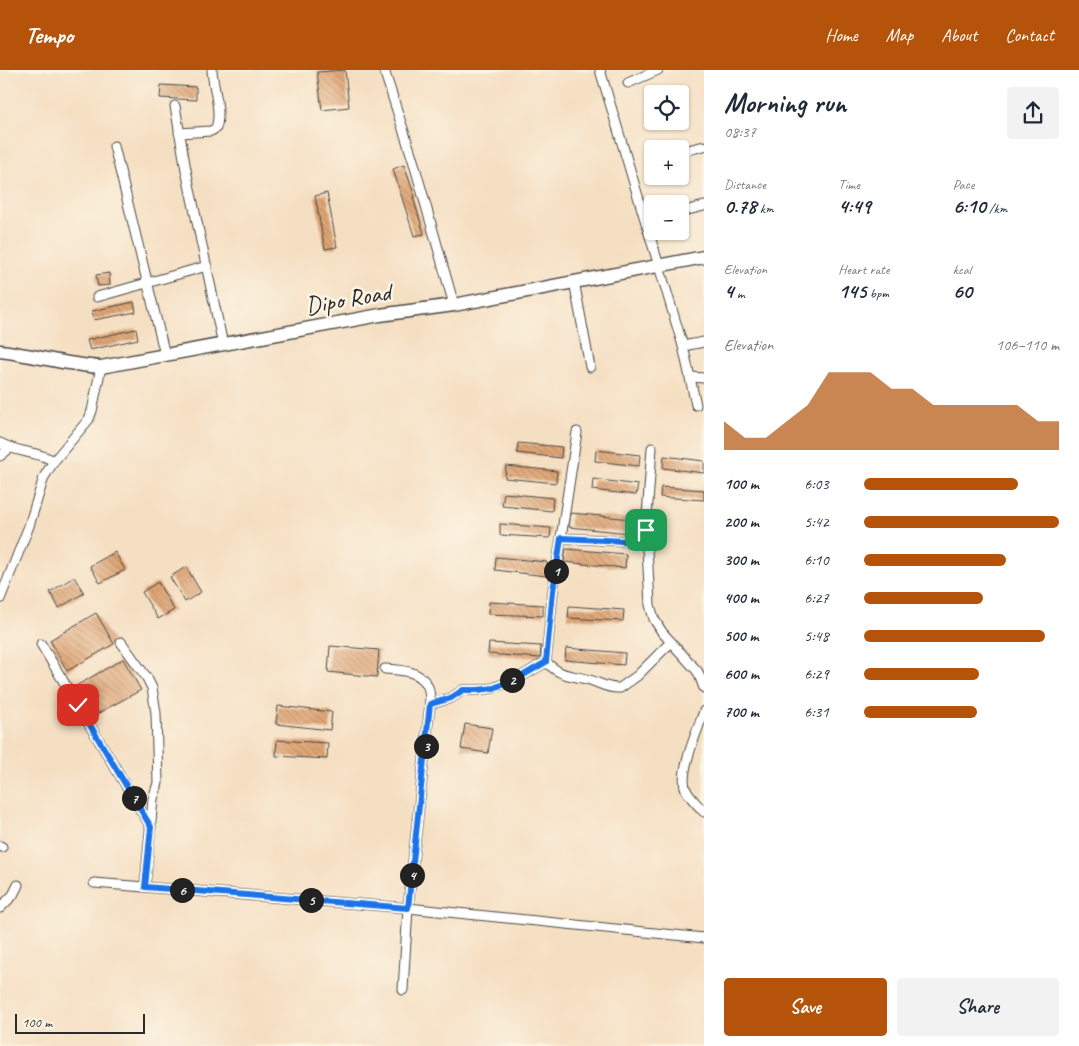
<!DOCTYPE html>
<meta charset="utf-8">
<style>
body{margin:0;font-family:Caveat,sans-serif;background:#f2f2f3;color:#1f2937;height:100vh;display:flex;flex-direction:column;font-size:19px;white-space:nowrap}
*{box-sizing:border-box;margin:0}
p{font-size:16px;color:#747a83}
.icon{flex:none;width:28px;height:28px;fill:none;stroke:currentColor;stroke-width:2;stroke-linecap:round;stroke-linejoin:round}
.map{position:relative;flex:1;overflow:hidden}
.sheet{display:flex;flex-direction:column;background:#fff;width:375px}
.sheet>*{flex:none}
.tools{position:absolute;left:644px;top:15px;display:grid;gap:10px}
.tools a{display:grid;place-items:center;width:45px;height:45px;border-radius:5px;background:#fff;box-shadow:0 1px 4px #0004;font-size:25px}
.scale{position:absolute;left:15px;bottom:12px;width:130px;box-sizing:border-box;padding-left:5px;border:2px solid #2b2b2b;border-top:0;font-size:14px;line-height:18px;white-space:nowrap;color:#2b2b2b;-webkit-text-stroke:4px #fcf5e5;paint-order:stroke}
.pin{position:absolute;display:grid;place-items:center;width:42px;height:42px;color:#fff;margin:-21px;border-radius:10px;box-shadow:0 2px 8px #0006}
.km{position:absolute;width:25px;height:25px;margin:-12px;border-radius:50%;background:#222;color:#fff;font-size:14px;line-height:25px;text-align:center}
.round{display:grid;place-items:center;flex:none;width:52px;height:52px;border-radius:5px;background:#f2f2f3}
.summary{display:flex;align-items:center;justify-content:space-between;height:85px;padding:0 20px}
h1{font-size:28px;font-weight:700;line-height:38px}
.metrics{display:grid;grid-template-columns:repeat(3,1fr);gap:8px;height:85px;padding:5px 20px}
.metrics div{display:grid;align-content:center}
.metrics b{font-size:21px;font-weight:700}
.metrics small{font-size:14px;font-weight:400}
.metrics p{font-size:14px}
.chart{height:140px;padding:10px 20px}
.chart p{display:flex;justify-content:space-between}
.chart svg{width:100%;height:90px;margin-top:5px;fill:#b45309;opacity:.7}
.action{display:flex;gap:10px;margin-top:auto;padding:10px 20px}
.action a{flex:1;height:58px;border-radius:5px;background:#b45309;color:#fff;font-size:20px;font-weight:700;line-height:58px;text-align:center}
.action a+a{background:#f2f2f3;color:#1f2937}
ul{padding:0 20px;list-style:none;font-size:16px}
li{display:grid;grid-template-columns:80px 60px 1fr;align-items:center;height:38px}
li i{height:12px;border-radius:6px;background:#b45309}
header{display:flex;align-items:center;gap:30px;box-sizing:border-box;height:70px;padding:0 25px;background:#b45309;color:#fff}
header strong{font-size:24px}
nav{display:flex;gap:28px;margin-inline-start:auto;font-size:18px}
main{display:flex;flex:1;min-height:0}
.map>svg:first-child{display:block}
.building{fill:url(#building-back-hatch)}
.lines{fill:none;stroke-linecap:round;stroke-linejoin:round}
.minor-casing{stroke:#494642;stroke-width:11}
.secondary-casing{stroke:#494642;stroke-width:15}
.minor{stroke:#fff;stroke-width:9}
.secondary{stroke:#fff;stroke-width:12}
.route-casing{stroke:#fff;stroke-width:10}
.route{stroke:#1a73e8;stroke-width:6}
.labels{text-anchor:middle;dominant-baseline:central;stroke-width:5;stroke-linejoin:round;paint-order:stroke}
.street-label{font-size:25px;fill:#2b2b2b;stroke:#fcf5e5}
</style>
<header>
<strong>Tempo</strong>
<nav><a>Home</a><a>Map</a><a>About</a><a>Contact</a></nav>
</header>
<main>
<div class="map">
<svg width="704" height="976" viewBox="0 0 704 976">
<defs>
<pattern id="building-back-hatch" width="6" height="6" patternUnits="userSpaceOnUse" patternTransform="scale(1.25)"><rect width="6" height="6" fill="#e0a676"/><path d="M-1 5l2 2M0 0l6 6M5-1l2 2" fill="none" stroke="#b68761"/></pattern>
</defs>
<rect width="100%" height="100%" fill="#fcf5e5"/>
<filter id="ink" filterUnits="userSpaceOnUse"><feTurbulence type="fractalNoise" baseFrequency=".02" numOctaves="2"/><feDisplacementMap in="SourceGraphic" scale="10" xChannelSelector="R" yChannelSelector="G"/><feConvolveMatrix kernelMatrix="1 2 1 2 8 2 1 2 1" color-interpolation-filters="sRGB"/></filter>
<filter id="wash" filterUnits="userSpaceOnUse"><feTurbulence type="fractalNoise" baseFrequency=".0096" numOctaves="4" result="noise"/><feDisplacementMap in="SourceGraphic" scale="20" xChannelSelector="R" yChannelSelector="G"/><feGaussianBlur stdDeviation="1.12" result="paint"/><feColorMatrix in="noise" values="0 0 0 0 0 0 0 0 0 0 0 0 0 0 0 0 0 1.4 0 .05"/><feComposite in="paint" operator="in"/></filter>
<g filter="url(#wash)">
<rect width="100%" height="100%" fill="#f5dfc2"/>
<g id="blocks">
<!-- building -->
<g class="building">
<path d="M345,0L349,37L322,40L317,2Z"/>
<path d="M161,15L196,17V30L160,28Z"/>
<path d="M404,95L415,127H413L424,164L414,166L393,99Z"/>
<path d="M327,123L337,177L325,179L315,126Z"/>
<path d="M109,203L110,215L98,216L96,205Z"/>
<path d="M134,232L136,242L94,250L92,241Z"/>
<path d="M136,259L138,269L90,280L87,270Z"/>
<path d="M518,373L562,377L561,388L517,383Z"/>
<path d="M596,380L640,385L639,396L595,391Z"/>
<path d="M664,386L704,391V403L663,398Z"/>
<path d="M506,396L557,401L556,413L505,408Z"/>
<path d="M593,409L638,415L636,425L592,420Z"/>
<path d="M661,417L704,420V430L660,427Z"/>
<path d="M504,423L553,428L552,441L502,436Z"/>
<path d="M571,443L631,449L629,463L569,457Z"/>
<path d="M500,454L551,458L550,468L500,465Z"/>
<path d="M566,479L626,484L625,498L564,492Z"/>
<path d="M115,482L125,500L100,513L90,496Z"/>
<path d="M496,487L547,492L546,506L495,500Z"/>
<path d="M186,497L201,522L185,532L170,507Z"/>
<path d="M74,507L84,523L59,538L50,522Z"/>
<path d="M158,512L174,540L158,549L142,522Z"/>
<path d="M489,532L543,535V546L488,544Z"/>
<path d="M569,536L624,540L623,551L568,548Z"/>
<path d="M96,543L114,574L67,601L50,570Z"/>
<path d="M489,573L541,576L540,588L488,584Z"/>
<path d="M330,576L379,580L377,607L328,602Z"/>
<path d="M566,578L625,583L624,595L565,590Z"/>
<path d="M123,589L141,620L93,646L76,616Z"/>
<path d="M278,636L332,642L330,660L276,654Z"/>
<path d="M465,654L492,658L488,683L461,679Z"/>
<path d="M277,670L328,673L327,689L276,686Z"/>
</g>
</g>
</g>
<g filter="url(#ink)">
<use href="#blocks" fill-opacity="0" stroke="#494642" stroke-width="1"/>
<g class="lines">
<!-- minor casing -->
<g class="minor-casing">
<g id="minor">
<path d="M384,0L413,90L454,235"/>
<path d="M600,0L683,276L696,335"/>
<path d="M628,13L658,0"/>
<path d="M175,36L186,100L223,275"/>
<path d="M179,63L211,61L216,58C222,41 213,18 212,0"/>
<path d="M114,76L165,285"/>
<path d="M680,82L704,76"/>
<path d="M680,142L704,136"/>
<path d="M574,211L590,297"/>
<path d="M97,227L207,196"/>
<path d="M683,276L704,272"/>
<path d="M690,307L704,308"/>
<path d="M0,373C17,383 37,381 54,391"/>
<path d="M652,378L646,460L650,535L654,549L662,562L698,602L704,618"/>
<path d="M0,386L9,379"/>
<path d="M646,472L561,468L577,362L553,521L546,592C563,608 570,604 590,610C600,613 608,619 620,618L637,606L671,572"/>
<path d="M0,529L29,456L44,407L54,391L89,349L92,341L101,297"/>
<path d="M121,572L147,608L152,618L156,643L158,713L153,729L145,817"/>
<path d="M41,574L151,757"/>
<path d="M385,599C400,600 421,600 428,617C430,622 430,629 430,634L408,838L403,920"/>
<path d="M430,634L451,628L463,620H478L493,618L522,606L546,592"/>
<path d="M704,641C698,660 678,703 686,720C690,728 698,735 704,742"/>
<path d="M0,776L2,777"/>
<path d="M94,813L408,838L704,868"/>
<path d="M0,838L13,825L18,815"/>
</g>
</g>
<!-- secondary casing -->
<g class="secondary-casing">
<path id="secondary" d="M0,281C34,285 67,295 101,297L380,245L454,235L704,187"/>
</g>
<!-- minor -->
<use href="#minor" class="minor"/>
<!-- secondary -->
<use href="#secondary" class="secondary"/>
</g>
</g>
<g class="lines" filter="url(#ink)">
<!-- route casing -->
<g class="route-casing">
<path id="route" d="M78,635L151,757L145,817L408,838L430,634L451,628L463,620H478L494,618L522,606L546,592L553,521L561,468L646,472V460"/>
</g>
<!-- route -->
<use href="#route" class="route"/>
</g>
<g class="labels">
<!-- street labels -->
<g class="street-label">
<text transform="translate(348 229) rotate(-10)">Dipo Road</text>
</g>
</g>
</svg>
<div class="tools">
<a><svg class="icon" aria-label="locate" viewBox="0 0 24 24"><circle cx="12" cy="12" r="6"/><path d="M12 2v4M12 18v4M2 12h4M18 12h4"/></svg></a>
<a>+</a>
<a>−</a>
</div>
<div class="scale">100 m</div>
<div class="pin" style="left:646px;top:460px;background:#1e9e55"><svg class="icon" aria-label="arrive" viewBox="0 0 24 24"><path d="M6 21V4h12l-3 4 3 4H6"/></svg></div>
<div class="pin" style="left:78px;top:635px;background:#d93025"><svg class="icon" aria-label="check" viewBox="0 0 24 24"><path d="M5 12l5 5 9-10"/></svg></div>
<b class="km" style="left:556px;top:501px">1</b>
<b class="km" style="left:512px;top:610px">2</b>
<b class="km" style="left:426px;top:676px">3</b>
<b class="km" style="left:412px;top:805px">4</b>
<b class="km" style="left:311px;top:830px">5</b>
<b class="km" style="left:182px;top:820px">6</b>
<b class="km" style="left:134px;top:728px">7</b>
</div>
<section class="sheet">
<div class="summary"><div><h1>Morning run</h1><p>08:37</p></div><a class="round"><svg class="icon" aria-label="share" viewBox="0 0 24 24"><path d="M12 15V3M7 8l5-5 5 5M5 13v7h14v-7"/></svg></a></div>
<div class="metrics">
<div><p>Distance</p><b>0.78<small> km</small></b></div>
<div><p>Time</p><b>4:49</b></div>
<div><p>Pace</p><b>6:10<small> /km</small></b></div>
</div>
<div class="metrics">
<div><p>Elevation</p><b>4<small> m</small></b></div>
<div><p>Heart rate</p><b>145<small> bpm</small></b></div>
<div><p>kcal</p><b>60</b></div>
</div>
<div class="chart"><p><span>Elevation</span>106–110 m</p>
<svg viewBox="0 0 160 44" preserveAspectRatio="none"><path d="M0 44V30L10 38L20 38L30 30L40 22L50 6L60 6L70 6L80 14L90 14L100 22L110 22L120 22L130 22L140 22L150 30L160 30V44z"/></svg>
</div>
<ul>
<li><b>100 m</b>6:03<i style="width:79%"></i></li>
<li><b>200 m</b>5:42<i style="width:100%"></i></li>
<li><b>300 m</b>6:10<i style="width:73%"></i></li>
<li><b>400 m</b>6:27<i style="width:61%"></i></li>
<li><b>500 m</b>5:48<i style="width:93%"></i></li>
<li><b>600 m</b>6:29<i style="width:59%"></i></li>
<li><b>700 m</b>6:31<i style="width:58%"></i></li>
</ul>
<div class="action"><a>Save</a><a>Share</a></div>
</section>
</main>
